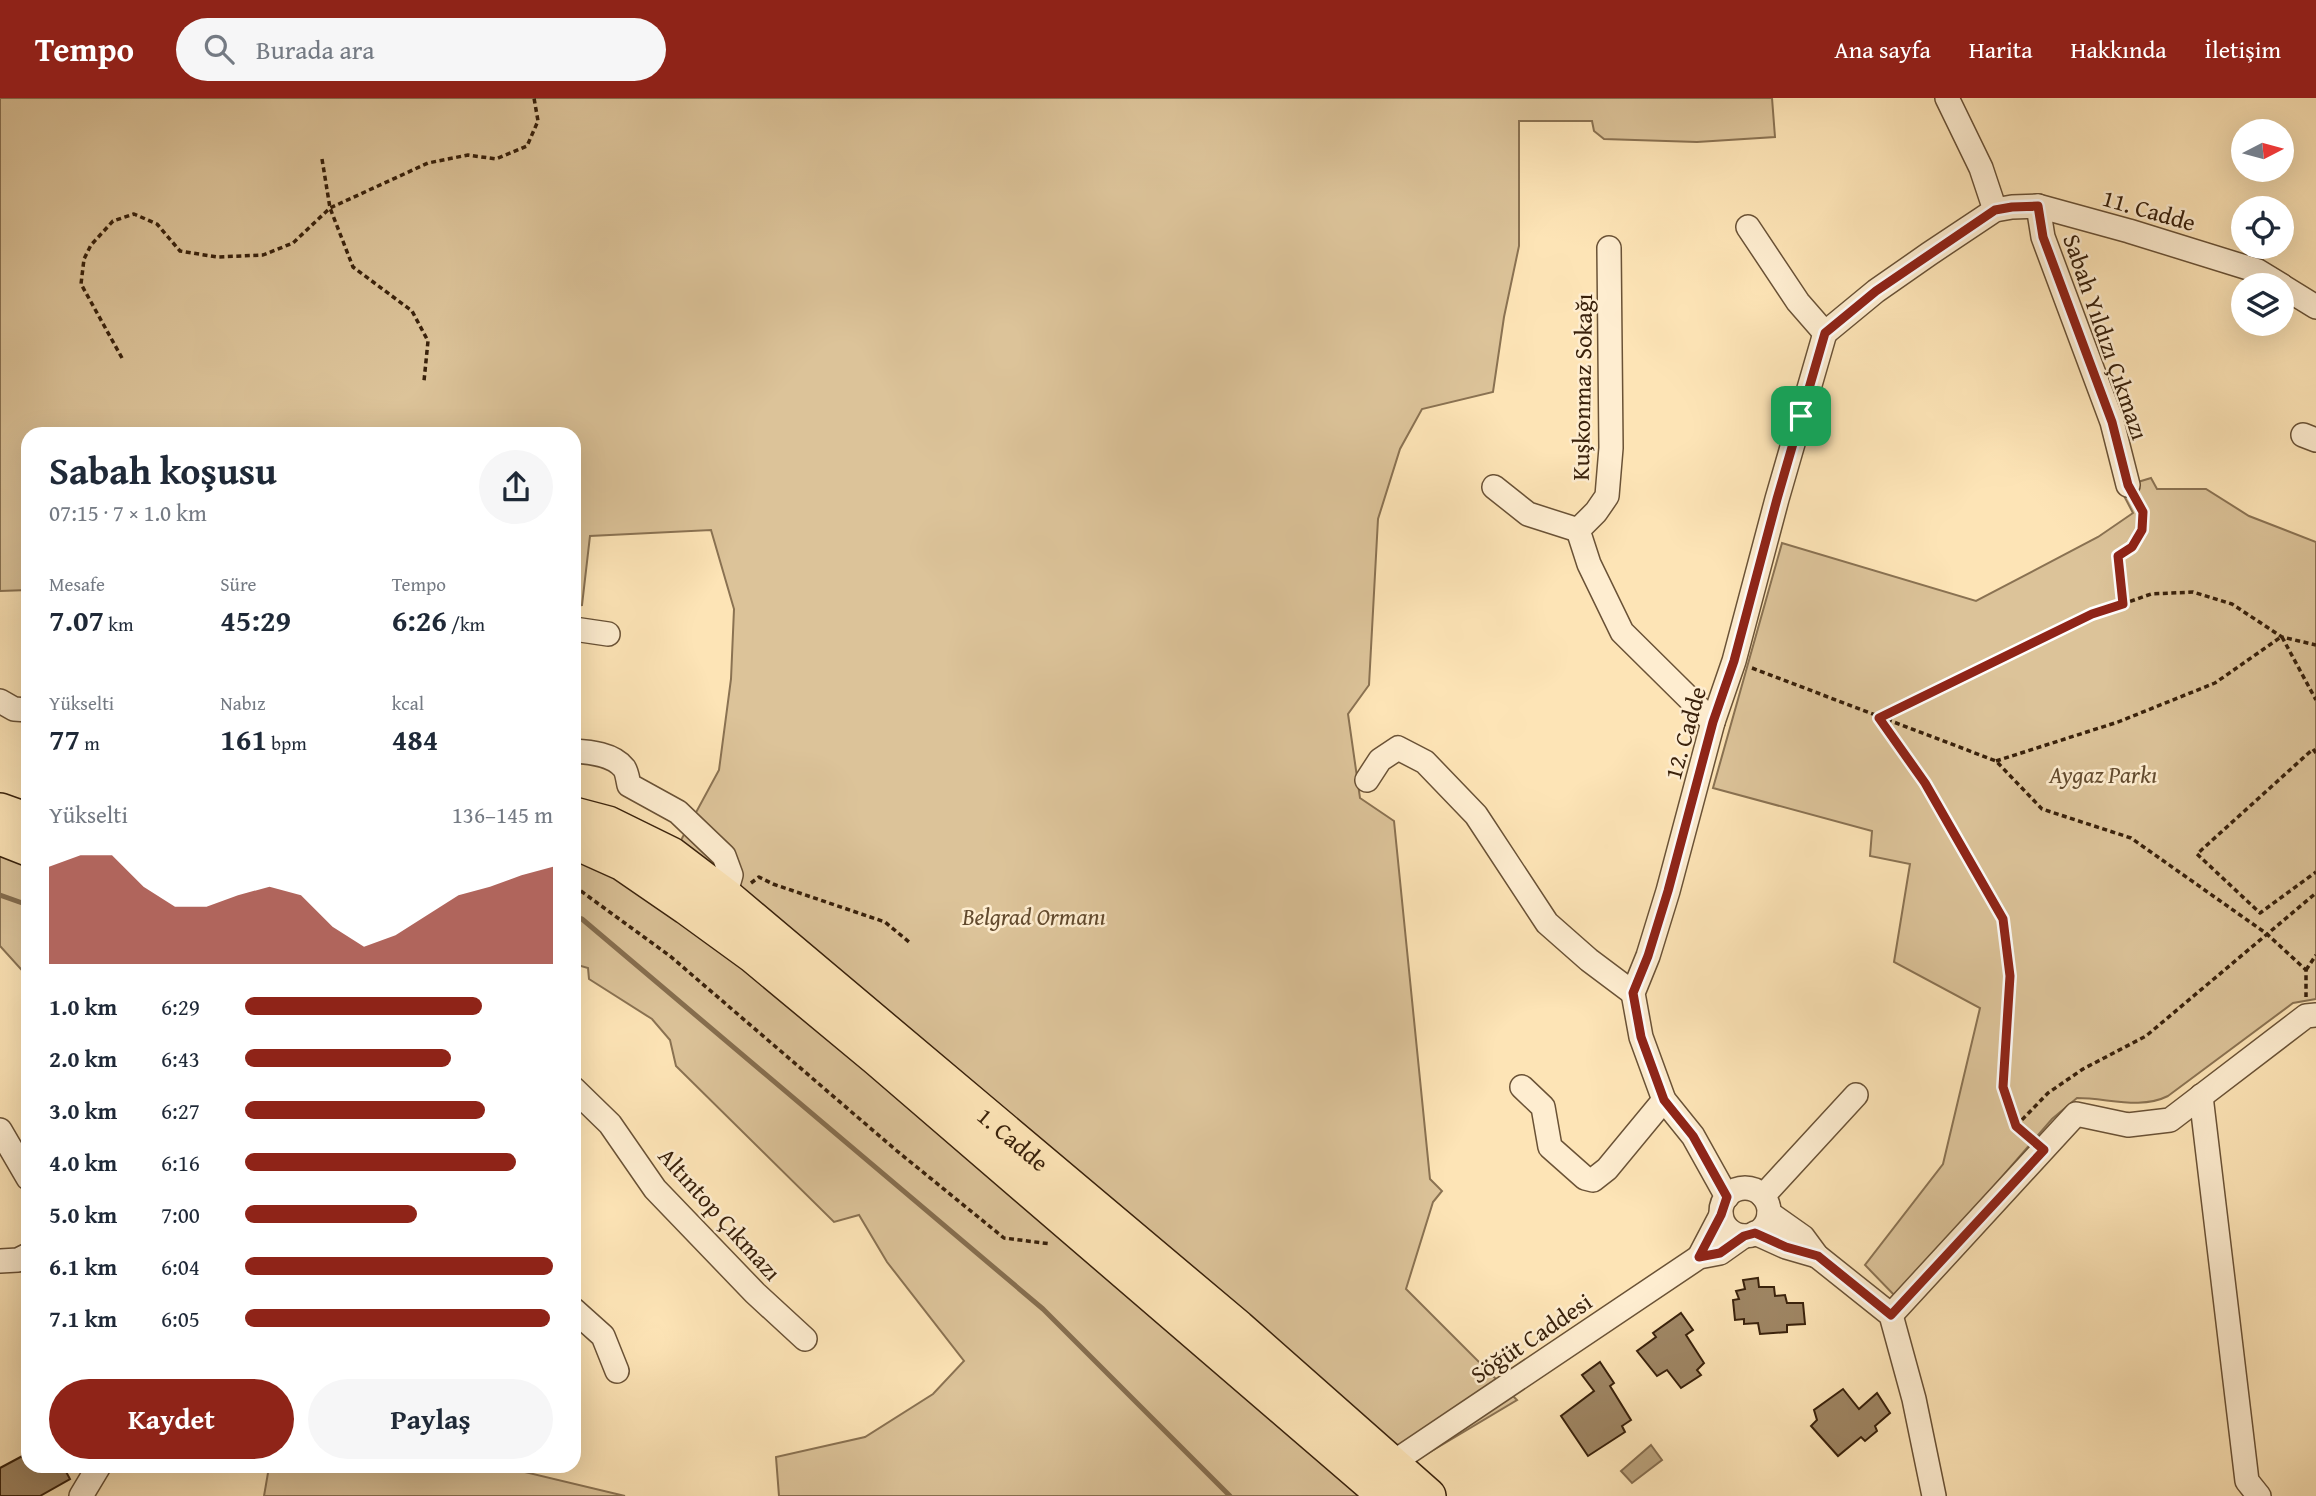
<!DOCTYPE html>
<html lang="tr">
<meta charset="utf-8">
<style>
body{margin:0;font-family:"Gentium Book Plus",serif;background:#f6f6f7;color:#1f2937;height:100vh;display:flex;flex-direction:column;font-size:26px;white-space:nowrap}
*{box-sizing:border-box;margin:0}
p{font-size:23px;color:#747a83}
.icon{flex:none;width:38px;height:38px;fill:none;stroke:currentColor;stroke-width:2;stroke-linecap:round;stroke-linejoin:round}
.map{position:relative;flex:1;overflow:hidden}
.sheet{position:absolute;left:21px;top:329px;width:560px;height:1046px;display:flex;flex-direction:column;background:#fff;border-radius:21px;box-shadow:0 7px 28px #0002}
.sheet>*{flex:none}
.needle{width:46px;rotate:84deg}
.fabs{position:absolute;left:2231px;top:21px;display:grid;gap:14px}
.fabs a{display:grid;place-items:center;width:63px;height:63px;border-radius:50%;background:#fff;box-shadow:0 7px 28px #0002;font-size:35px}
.pin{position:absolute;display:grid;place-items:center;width:60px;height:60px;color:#fff;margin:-30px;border-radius:14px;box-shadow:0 4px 10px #0006}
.round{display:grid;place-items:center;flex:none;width:74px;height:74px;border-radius:37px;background:#f6f6f7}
.head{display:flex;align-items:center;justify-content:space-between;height:119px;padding:0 28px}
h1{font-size:38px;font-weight:700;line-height:52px}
.figures{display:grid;grid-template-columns:repeat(3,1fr);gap:10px;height:119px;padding:7px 28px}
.figures div{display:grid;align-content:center}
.figures b{font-size:30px;font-weight:700}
.figures small{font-size:19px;font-weight:400}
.figures p{font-size:19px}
.chart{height:196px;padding:14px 28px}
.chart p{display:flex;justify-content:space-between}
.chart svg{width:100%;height:126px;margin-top:7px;fill:#8f2418;opacity:.7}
.cta{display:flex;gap:14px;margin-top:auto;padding:14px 28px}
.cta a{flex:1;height:80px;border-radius:42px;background:#8f2418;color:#fff;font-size:28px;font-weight:700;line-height:80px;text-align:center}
.cta a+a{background:#f6f6f7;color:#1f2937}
ul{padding:0 28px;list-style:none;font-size:23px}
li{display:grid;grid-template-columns:112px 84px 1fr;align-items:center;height:52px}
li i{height:18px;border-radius:9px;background:#8f2418}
header{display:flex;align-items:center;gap:42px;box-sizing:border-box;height:98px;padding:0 35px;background:#8f2418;color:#fff}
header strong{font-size:33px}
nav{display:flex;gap:38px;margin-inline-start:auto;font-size:24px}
.search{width:490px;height:63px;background:#f6f6f7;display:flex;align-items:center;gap:18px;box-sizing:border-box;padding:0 24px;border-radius:38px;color:#747a83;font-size:26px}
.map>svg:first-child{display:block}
.green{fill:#dcc399;stroke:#8a7252;stroke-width:2}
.water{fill:#baa27c;stroke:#866e4f;stroke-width:2}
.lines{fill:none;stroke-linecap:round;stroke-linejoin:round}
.stream{stroke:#866e4f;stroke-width:5}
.building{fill:#9f8664;stroke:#39210b;stroke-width:2}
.minor-casing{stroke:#6a5236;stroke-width:26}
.primary-casing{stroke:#39210b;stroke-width:38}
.path{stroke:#39210b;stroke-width:3.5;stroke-dasharray:5 3.5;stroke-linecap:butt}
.minor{stroke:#feedd0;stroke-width:23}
.primary{stroke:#fde4b6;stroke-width:35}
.route-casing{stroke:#fff;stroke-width:14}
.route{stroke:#8f2418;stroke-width:9}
.labels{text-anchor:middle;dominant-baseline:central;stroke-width:5;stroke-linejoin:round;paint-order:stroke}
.street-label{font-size:24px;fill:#39210b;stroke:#feedd0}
.park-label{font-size:24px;font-style:italic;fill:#624a2e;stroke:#feedd0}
</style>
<header>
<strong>Tempo</strong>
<div class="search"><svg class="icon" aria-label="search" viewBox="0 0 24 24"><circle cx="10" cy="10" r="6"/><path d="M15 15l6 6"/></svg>Burada ara</div>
<nav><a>Ana sayfa</a><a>Harita</a><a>Hakkında</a><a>İletişim</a></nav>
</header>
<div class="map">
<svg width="2316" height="1398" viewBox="0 0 2316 1398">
<rect width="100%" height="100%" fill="#fde4b6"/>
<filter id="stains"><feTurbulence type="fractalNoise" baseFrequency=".00286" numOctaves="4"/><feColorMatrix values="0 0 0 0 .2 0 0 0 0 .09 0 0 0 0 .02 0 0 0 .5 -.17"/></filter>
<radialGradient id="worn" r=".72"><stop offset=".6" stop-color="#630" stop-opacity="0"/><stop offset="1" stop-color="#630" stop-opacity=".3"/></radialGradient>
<!-- green -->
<g class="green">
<path d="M0,0H1772L1775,39L1697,44L1604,41L1594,33L1592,23H1519V148L1504,219L1493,294L1422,311L1400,351L1378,421L1369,587L1348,616L1360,700L1394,723L1430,1081L1442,1093L1433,1104L1406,1191L1517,1302L1356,1398H779L776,1359L865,1339L933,1296L964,1263L887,1164L859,1117L834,1124L676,968L670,942L652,921L589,881L588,870L574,866V701L680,744L719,672L731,581L734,511L711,432L590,438L582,507L574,508V336H28V492L0,493Z"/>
<path d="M2151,380L2157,391H2206L2249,418L2316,444V901L2293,905L2168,998C2140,1012 2108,1000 2077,1000L2052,1021L1897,1200L1865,1167L1943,1066L1980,910L1894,864L1910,766L1870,758L1872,733L1713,690L1782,445L1976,503L2098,439L2133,415L2121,392L2128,387Z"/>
<path d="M0,701L28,712V879L0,848Z"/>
<path d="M269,1369H504L625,1398H264Z"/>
</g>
<!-- water -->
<path class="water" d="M1651,1347L1662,1362L1632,1385L1621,1373Z"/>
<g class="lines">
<!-- stream -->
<g class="stream">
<path d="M0,797L28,807"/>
<path d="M574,819L582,821L1043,1211L1230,1398"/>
</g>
</g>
<!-- building -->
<g class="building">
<path d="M1758,1180L1759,1189H1774L1775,1198L1785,1197L1787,1205H1803L1805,1226L1787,1227V1234L1760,1236L1758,1225L1744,1226V1221L1735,1222L1733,1202L1739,1201L1736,1193L1745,1191L1743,1182Z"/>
<path d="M1681,1215L1693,1232L1686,1237L1704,1265L1697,1272L1701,1277L1681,1290L1667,1272L1657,1278L1637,1253L1656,1239L1653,1235Z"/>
<path d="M1600,1264L1614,1285L1610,1288L1631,1322L1622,1328L1625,1334L1588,1358L1561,1318L1594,1293L1582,1277Z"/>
<path d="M1843,1291L1859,1311L1877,1295L1890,1315L1875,1328L1877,1333L1865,1343L1861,1339L1838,1358L1811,1328L1817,1322L1814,1312Z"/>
<path d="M28,1355V1368H63L70,1381L40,1398H0V1370Z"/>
</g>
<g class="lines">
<!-- minor casing -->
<g class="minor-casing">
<g id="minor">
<path d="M1947,0L1981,70L1995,112"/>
<path d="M2038,108L2043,139L2112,324L2128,387"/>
<path d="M1748,129L1798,204L1825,235"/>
<path d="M1609,150L1611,350L1607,398L1596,414L1578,432L1589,466L1622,534L1713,624"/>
<path d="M2282,188L2316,209"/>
<path d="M1825,235L1876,193L1929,156L1995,112L2012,109L2038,108L2129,133L2258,173L2281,187"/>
<path d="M2303,337L2316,342"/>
<path d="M1494,389L1528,416L1578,432"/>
<path d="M574,531L608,536"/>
<path d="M0,603L14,611L28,612"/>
<path d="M574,653C590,654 613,656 624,670C627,674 628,683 629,687L678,714L724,758L731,777L725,798L719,808"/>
<path d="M1367,682L1380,662L1398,650L1425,664L1476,717L1547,825L1589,862L1633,895"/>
<path d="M1522,989L1543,1009L1550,1049L1585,1080L1593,1082L1607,1071L1664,1002"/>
<path d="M574,991L610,1026L655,1091L755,1195L805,1241"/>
<path d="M2201,998L2247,1383L2259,1398"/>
<path d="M0,1032L28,1080"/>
<circle cx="1745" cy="1114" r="24"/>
<path d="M1763,1098L1856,997"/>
<path d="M1727,1099L1693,1038L1664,1002L1641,939L1633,895L1648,858L1668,793L1713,624L1734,563L1777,401L1825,235"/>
<path d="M1769,1115L1803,1139L1817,1158L1891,1217L1914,1301L1934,1398"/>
<path d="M1755,1135L1786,1149L1817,1158"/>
<path d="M1699,1159L1721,1117"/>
<path d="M0,1163L18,1162L28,1157"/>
<path d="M574,1212L603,1238L617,1273"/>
<path d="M1891,1217L2076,1016L2128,1027L2170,1022L2306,918L2316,917"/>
<path d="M1382,1372L1699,1159L1720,1155L1744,1138"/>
<path d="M81,1398L99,1368"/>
</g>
</g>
<!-- primary casing -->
<g class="primary-casing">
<g id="primary">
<path d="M0,713L28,723"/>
<path id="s1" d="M574,717L608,726L671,757L725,798L1238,1230L1428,1398"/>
<path d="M0,739L28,750"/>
<path d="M574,743L623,765L687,809L753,857L877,960L1386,1398"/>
</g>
</g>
<!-- path -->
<g class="path">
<path d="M322,61L330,110L353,169L412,213L428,243L424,283"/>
<path d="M122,260L81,186L84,161L91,147L113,123L134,116L157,126L180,153L217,159L263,157L293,145L330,110L428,65L468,57L496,61L527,48L538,23L534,0"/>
<path d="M2123,506L2117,458C2136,446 2151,426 2138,405"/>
<path d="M2282,539L2316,602"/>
<path d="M1752,570L1996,663L2042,711L2131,740L2267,836L2306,872V899"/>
<path d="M2316,655L2313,651L2197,756L2260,815L2316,774"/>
<path d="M1996,663L2118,624L2215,585L2281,539"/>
<path d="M751,785L759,779L773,786L885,824L909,844"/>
<path d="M574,788L670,858L897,1053L1004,1140L1051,1146"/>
<path d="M2306,872L2316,857"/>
<path d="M2016,1028L2048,995L2083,971L2146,938L2316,795"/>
<path d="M2028,1039L2016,1028L2003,989L2010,878L2003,821L1925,685L1879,620L2092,517L2151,496L2193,494L2232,506L2282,539L2316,547"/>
</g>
<!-- minor -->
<use href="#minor" class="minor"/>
<!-- primary -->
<use href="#primary" class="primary"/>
</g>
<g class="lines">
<!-- route casing -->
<g class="route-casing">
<path id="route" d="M2038,108L2043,139L2112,324L2128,387L2143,414L2142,432L2132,449L2118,458L2123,506L2092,516L1879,620L1925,685L2003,821L2010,878L2003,989L2016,1028L2044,1052L1891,1217L1818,1158L1786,1149L1755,1135L1744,1138L1720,1155L1699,1159L1721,1117L1727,1099L1693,1038L1664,1002L1641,939L1633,895L1648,858L1668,793L1713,624L1734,563L1777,401L1825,235L1876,193L1995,112L2012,109Z"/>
</g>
<!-- route -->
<use href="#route" class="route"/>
</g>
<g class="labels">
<!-- street labels -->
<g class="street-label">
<text transform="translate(2149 112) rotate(16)">11. Cadde</text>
<text transform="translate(2106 239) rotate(71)">Sabah Yıldızı Çıkmazı</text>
<text transform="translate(1582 289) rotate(-89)">Kuşkonmaz Sokağı</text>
<text transform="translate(1685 635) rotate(-74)">12. Cadde</text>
<text stroke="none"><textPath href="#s1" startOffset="550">1. Cadde</textPath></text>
<text transform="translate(720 1116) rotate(48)">Altıntop Çıkmazı</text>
<text transform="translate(1531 1240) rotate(-34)">Söğüt Caddesi</text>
</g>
<!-- park labels -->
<g class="park-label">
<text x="2103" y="676">Aygaz Parkı</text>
<text x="1034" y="818">Belgrad Ormanı</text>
</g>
</g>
<rect width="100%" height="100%" filter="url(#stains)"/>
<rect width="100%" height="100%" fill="url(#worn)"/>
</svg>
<div class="fabs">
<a><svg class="needle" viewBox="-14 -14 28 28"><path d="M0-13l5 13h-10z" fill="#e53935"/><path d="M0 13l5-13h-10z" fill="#747a83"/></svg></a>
<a><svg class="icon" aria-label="locate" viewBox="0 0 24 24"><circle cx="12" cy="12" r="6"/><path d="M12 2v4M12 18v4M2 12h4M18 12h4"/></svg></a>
<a><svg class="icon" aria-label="layers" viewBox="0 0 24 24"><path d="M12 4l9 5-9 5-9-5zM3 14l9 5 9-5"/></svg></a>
</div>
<div class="pin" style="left:1801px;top:318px;background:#1e9e55"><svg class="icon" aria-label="arrive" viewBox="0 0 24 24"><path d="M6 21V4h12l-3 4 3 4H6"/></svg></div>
<section class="sheet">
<div class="head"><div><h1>Sabah koşusu</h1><p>07:15 · 7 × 1.0 km</p></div><a class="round"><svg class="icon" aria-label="share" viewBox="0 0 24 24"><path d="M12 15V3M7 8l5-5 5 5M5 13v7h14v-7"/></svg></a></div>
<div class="figures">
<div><p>Mesafe</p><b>7.07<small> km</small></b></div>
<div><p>Süre</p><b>45:29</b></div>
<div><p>Tempo</p><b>6:26<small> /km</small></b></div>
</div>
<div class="figures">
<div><p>Yükselti</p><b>77<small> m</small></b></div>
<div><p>Nabız</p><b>161<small> bpm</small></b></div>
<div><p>kcal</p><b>484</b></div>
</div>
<div class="chart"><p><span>Yükselti</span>136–145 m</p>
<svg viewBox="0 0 160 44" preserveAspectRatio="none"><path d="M0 44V10L10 6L20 6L30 17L40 24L50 24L60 20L70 17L80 20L90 31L100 38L110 34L120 27L130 20L140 17L150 13L160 10V44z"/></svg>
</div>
<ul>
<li><b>1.0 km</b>6:29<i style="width:77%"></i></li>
<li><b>2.0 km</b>6:43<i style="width:67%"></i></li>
<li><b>3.0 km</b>6:27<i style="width:78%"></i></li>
<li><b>4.0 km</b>6:16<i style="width:88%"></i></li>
<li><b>5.0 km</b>7:00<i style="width:56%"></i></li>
<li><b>6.1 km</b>6:04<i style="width:100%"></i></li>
<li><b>7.1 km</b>6:05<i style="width:99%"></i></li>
</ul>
<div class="cta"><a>Kaydet</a><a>Paylaş</a></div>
</section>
</div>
